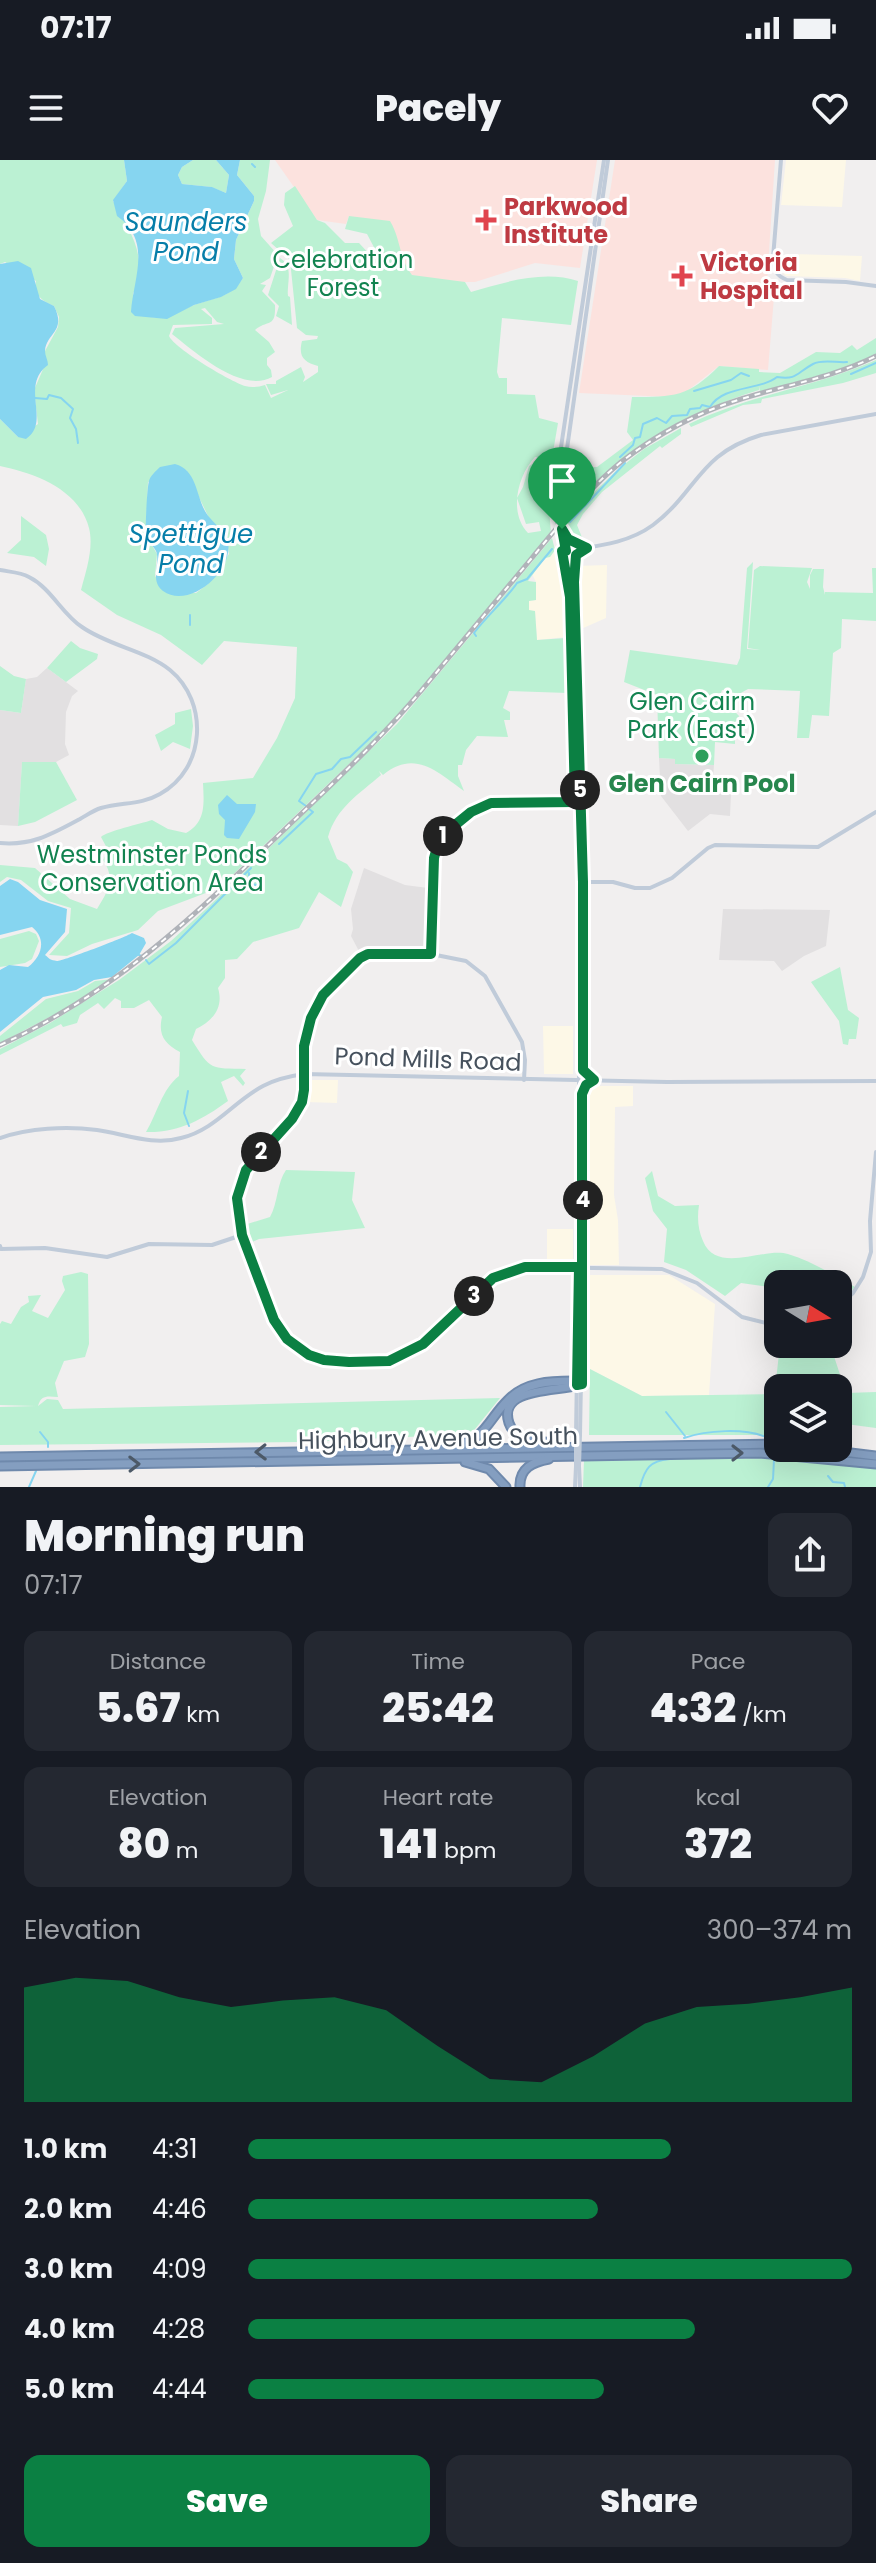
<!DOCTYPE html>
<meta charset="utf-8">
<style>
body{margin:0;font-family:Poppins,sans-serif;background:#242831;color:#f1f3f6;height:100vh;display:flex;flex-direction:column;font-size:30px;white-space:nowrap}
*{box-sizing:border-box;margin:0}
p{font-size:26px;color:#9ea1a6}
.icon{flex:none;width:44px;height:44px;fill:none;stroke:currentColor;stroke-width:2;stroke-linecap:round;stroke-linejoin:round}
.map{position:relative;height:1327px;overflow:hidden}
.side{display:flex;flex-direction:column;background:#171b24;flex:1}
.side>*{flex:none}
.needle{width:52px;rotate:101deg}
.controls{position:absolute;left:764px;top:1110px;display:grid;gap:16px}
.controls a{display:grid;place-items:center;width:88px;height:88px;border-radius:16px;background:#171b24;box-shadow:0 8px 32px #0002;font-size:40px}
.pin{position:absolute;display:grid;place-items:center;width:68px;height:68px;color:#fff;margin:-82px -34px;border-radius:50% 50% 50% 0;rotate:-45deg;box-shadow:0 0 8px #0007}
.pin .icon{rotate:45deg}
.km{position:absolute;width:40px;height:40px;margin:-20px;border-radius:50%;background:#222;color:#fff;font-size:22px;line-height:40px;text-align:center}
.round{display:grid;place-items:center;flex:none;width:84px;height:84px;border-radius:16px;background:#242831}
.overview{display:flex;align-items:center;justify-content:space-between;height:136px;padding:0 24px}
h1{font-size:44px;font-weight:800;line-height:60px}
.stats{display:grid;grid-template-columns:repeat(3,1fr);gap:12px;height:136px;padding:8px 24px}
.stats div{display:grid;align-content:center;border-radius:16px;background:#242831;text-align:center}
.stats b{font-size:40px;font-weight:800}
.stats small{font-size:22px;font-weight:400}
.stats p{font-size:22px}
.chart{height:224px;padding:16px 24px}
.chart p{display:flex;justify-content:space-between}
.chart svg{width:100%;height:144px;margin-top:8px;fill:#0b8043;opacity:.7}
.primary-button{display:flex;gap:16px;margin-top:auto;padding:16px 24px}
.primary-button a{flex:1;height:92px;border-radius:16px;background:#0b8043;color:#fff;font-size:32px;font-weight:800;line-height:92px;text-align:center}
.primary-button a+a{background:#242831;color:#f1f3f6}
ul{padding:0 24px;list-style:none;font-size:26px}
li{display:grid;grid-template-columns:128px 96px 1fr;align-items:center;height:60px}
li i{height:20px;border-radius:10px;background:#0b8043}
.status{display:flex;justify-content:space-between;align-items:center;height:56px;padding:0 40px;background:#171b24;direction:ltr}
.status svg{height:22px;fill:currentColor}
header{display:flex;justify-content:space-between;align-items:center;height:104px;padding:0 24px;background:#171b24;font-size:36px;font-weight:800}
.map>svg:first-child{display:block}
.commercial{fill:#fdf8e7}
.education{fill:#e2e0e1}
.medical{fill:#fce2de}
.green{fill:#bbf1d3;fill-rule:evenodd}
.water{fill:#86d5f0}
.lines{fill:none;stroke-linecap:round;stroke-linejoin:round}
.stream{stroke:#86d5f0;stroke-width:2}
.highway-casing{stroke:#6f89ac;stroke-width:11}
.secondary{stroke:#c0cbd9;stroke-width:4}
.highway{stroke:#849ec0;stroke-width:7}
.rail-casing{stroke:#b0b3b9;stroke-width:5}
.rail{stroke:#fff;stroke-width:2;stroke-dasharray:6;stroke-linecap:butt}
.secondary-bridge{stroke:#c0cbd9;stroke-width:4}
.oneway{stroke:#4c5967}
.route-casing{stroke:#fff;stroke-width:16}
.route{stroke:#0b8043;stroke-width:10}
.health-dot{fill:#e0444e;stroke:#fff;stroke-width:3}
.leisure-dot{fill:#2e9e5b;stroke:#fff;stroke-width:3}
.labels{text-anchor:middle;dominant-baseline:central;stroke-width:6;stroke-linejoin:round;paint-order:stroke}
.health-label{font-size:24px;font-weight:bold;fill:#be3a42;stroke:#fff;text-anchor:start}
.park-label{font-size:24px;fill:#128350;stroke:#fff}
.leisure-label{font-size:24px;font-weight:bold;fill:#27864d;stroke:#fff}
.street-label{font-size:24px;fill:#46515d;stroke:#fff}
.water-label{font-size:26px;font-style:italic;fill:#067ea9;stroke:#fff}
</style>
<div class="status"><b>07:17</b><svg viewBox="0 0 49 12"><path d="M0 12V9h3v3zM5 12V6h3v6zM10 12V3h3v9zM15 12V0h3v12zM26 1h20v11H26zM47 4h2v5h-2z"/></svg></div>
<header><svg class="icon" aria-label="menu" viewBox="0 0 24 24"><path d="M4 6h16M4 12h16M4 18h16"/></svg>Pacely<svg class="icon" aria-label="heart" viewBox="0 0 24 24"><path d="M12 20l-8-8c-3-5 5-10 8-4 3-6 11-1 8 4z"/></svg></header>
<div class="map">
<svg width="876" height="1327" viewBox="0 0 876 1327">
<rect width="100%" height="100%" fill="#f1efef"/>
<!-- commercial -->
<g class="commercial">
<path d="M786,0H846L842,47L781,45Z"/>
<path d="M793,94L862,96L860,121L845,118L786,116L778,108V99L792,100Z"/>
<path d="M555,390L564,424L566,477L537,480L535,451H529V441L536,440V422L532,414L545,397H550Z"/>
<path d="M607,405L606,458L581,469L576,406Z"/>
<path d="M543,866H573V914H544Z"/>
<path d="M309,920H338L337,943L306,942Z"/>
<path d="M589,926H633V946L615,947L614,1035L618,1060L619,1105H590Z"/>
<path d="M547,1069H573V1103L547,1102Z"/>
<path d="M589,1115H669L715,1144L709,1235L642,1236L590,1209Z"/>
</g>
<!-- education -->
<g class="education">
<path d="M47,508L78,531L72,536L66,552L65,584L69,595L56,602L22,603L18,666L0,665V550L21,553L26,519L37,517Z"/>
<path d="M659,598L675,599V604L714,605L712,631L731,633L730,656L710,654L688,671L661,636Z"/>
<path d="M364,708L405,725L428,728L427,789H371L360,793L351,776L353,769L351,749Z"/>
<path d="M723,749L830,750L826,786L804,796L782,811L774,801L719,800Z"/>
</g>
<!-- medical -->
<g class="medical">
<path d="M275,0H597L580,108L535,103L475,122H446L412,115L404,105L401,93L349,56L346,64L317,60Z"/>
<path d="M615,0H775L767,123L775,125L768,210L719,206L686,232L671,237L579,233Z"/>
</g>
<!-- green -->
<g class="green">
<path d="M0,0H124L127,21L113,41C131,73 149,97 133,134L151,157C175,160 179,149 200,143C219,137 231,136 243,118L234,99L236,80L254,41V36L237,15L240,0H270L266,31L258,59L261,76L278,95L270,118L260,124L266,125L262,131L275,145C276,169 267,159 255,170L269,182L275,192L267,198V205L271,210L272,217C242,234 195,192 172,174L175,168L224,164L217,162L205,148L201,149L212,158V164L173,165L169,176C175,189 230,221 245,226C252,228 258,227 265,225L271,238L288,230L271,235L266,224H276V221L301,207L305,217L303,222L318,212V206C304,202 298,197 302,181L317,179L318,176L306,175L297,168L290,100L271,83L293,66L284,45L285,33L295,26L317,60L325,63L345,83H359L373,98L377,93L367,74L345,69L349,56L390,61C401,79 399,99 412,115L465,122L471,132C505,122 544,110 578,121L571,165L502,158L497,212L499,218H507V234L535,235L539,258L558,263L552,298L535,297C518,315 508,352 528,373L541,371L539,362L526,364L517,338L523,327L529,306L536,302L535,306H533L531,318L548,320L550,308L539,304L552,306L548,337L551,373L391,564L219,728L158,751L138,770L92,784L67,796L49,795L69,773L71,748L48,741L21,720L7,717L0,722V705L35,708L70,739L97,749C108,731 116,719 103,700L108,690L101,677C107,671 140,664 152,660L168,669L186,673C206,662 204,644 203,623L253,618L277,578L295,538L297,487L224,481L202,505L161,475L117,455L81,430C86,411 94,388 89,368C79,329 34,313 0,306V259L18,277L38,264L34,230L44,207L45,191L58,167L59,157L54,146C42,141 33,135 36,121L5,102L0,104ZM186,310L209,358L227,379L229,394L208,424L196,433H167L155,416L157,394L146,375L148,322Z"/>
<path d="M193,0H216L229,15L226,33L211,27L182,24L178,15L182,7Z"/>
<path d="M280,98C294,107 287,121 288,136L290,137L292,165L276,156L279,146L268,135Z"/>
<path d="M876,178V194L846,208L760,232L759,226V230C675,256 623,292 564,356L561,339L565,306L573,309L574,307H597L633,280L627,272L632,237C674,237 688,237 719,206L759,209V212L780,213L816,192L840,193L852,185L857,190Z"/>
<path d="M876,200V213L843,223L762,239L761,243L743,245L691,267L689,264C749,235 815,227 876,200Z"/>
<path d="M681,268V274L662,288L660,286L602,332L583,354L577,365L583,380L588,381L572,379L565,361L616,311L644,289Z"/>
<path d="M21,356L46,375L49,389L46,406L34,397L7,393L21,380Z"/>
<path d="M552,378L555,390L550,397L545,398L528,421L536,422V440L529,441V450L535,451L537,480L566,478L568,533L509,531L503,548L510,552V560H504L508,577L477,576L466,590L462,605H458V616L464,631C437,612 415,589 383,615L379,611L381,615C359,634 336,648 328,677L337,699L347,704L353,712L341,747L319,732L299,768L253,782L237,799L225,800V818L218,828C224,847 213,861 196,869L192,880C211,911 210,908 246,909L240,916L245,923L243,926L234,916L221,922L228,941C202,960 178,973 146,972C157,954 162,929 179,916L180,892C164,883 158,875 162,857L149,840L134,848H121V841L115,838L104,849L98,843L80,855L77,863L63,867L61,864L0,895V889L50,863L119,820L171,781L207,748L397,564Z"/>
<path d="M753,402L747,489L760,490L748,488L754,410L760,406L812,408L807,422L810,429V415L813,409H824L823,427L825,435V432L873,433L872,408H876V461L842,459L841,488L833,493L829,556L812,555L809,578H797L800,531L748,529L739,534L722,530L720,536L739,556L735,565V584L715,582L714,605L675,604V599L659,598L657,535L624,522L630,490L737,505L740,498L747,408Z"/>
<path d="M71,481L80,488L98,494L97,499L66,522L47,508Z"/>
<path d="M0,506L14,516L26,519L21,553L0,550Z"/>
<path d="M191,549L193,566L190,589L173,582L161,591L155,575L175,564V553Z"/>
<path d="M22,602H56L77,640L35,662L18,666Z"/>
<path d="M29,771L36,774L39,781L32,799L25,803L0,807V779Z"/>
<path d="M840,807L848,850L859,858L856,879H849L848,885L843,884L839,861L811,822Z"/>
<path d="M113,819L67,848L0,883V876L46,839L78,831L95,821Z"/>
<path d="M286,1010L355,1012L352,1040L365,1068L259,1079L250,1083L244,1065L270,1057C278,1043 277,1022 286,1010Z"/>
<path d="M652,1011L658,1036L675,1046L699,1045C697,1058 698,1070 703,1081C717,1115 763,1087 788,1094C811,1101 834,1115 855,1127L838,1145V1124H778V1133L769,1127L741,1123L725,1136L686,1110L664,1102L667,1069L653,1051L645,1018Z"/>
<path d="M81,1112L88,1114L89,1184L85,1197L64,1201L55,1223L58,1237C47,1236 41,1235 38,1246L47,1239L58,1240L63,1249L500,1238L471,1274L300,1282L0,1285V1247L36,1246L0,1245V1164L2,1161L11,1164L21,1147L29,1142L28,1136L41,1135L32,1151L48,1158L65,1130L62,1121L63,1116Z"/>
<path d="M780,1184H830L846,1233L876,1232V1268L838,1263V1228H778L775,1230Z"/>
<path d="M590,1209L642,1236L777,1234L778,1231V1275H589Z"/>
<path d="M784,1298L876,1308V1327H583L584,1300Z"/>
</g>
<!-- water -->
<g class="water">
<path d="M124,0H193L182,7L178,15L182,24L212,27L226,33L229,15L216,0H240L237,15L254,36V41L236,80L234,99L243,118L236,129L221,137L194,145L167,159L135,156L131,152C133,119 153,81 117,56L113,40L127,21Z"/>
<path d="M18,101L31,108L40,139L54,146C67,172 46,173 45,191C45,196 48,200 48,205C19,226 52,262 26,279L18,277L0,259V104Z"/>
<path d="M175,304C200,311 195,342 210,358C217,366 225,372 228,382C234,411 189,450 163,431C149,420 161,403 156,391C153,385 147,383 146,376C145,370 147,327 149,321C150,316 156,311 160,307Z"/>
<path d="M227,635L237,644H256L255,652L239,679L227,678L224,675L225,660L219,654L218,645Z"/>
<path d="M10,719L18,722L40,740L67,749L65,772L45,795C50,799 50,800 57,801C63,801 124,778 132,773L144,778L146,783L139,795L112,817L94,820L76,830L43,837L0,872V810L9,805L28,807C42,796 47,779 32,767L0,775V726Z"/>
</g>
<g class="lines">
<!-- stream -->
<g class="stream">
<path d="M252,4L255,7"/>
<path d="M851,214L876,203"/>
<path d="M694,231L731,220L741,213L749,216"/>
<path d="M35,238L47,239L49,235L61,238L73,249L70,258L76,269L78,283"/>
<path d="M620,297L633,285L635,278L640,277L643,264L657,258L666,263L672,256L687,255L690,249L700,248L702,245L710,247C723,225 759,231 777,217C798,220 796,213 813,204C822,199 837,203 847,202"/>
<path d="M570,362L625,303"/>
<path d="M190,455V465"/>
<path d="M476,476L474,473C486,457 508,437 517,423L527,419L552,389"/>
<path d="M306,646L299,641L316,614L332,609L341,599L350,597L376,572"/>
<path d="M279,684L313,652L309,649"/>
<path d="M249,713V718L246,719L249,724L257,725V730"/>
<path d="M139,795L144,797"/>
<path d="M146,800L149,804L176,783L251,708"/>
<path d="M188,931L184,953L189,966"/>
<path d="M666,1252L685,1276"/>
<path d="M40,1272L48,1282V1287"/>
<path d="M684,1278C707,1270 744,1268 766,1277"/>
<path d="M828,1316L833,1322L844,1323L845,1327"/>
<path d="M29,1327L36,1311"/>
<path d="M640,1327C645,1308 650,1301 669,1299"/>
<path d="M768,1327L773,1319L774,1300"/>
</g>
<!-- highway casing -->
<g class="highway-casing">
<g id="highway">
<path d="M553,1283C537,1281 515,1281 509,1263C497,1226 561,1232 577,1225"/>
<path d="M457,1285C484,1281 490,1257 508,1240C525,1222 550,1221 573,1221L577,1225"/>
<path d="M810,1288L876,1296"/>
<path d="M0,1297L778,1284"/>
<path d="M465,1302L489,1309L506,1327"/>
<path d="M0,1306L760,1293L876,1304"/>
<path d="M520,1327C519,1308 533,1302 549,1299"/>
</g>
</g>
<!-- secondary -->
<g class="secondary">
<path d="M781,0L773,98C774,110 775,115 787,120L846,122L876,126"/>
<path d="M563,372L568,379L584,387"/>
<path d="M565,391C596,386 627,384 653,365C698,331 698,294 761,275L876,254"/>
<path d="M0,410C10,412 20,412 29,417C51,428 62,454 82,467C109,486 145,490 170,510C209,542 206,609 160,634C141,645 122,642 101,648C94,650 87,655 80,659C52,674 32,686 0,683"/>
<path d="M574,412L576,395L581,391"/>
<path d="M583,722H613L635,728H650L672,718L708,688L715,685L818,687L876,652"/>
<path d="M431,794L434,698L439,680L444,674L471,652L491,643L578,642"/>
<path d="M524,920L525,900L522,882L485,816L466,801L431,794H368L347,809L323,835L308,864L304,886V936L298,950L246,1010L237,1038L242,1075L274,1160L287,1179L300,1190L324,1200L355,1202L389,1201L423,1184L493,1118L525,1107L662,1109L697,1123L742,1157L778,1166"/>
<path d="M0,978C29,968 66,966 97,970C125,974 153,986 181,978C215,970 234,941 263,926C276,919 290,916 304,914L667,922L876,921"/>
<path d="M0,1086L1,1089L45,1088L107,1097L149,1084L212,1085L242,1075"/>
<path d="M838,1147L853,1133L863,1117L871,1092L870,1061L876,992"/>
<path d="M576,1275C581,997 581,719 570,441C569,404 555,370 554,334L604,0"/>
<path d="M580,1275L583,1107V722L574,430L562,369L560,338L608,0"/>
<path d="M579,1306L580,1327"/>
<path d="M575,1327L576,1306"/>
</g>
<!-- highway -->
<use href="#highway" class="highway"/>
<!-- rail casing -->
<g class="rail-casing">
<path id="rail" d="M0,885C113,834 194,756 283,671C332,624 382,578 426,525C461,483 496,441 531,399C559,365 587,330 621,302C656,275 696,253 738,240C785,225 832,218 876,196"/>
</g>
<!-- rail -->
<use href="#rail" class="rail"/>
<!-- secondary-bridge -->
<g class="secondary-bridge">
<path d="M576,1306V1275"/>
<path d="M579,1306L580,1275"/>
</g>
</g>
<!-- one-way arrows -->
<defs><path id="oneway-chevron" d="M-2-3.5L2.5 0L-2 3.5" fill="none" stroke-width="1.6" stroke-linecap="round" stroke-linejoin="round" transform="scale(2)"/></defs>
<g class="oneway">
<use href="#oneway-chevron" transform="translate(261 1292) rotate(179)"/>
<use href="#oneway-chevron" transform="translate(737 1293)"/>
<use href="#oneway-chevron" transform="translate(134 1304) rotate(-1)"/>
</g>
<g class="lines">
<!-- route casing -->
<g class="route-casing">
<path id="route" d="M562,369L568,379L587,388L576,395L574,422L583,722V910L594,920L586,925L582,934V1224L577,1225L579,1107H525L493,1118L423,1184L389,1201L349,1202L324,1200L309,1195L287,1179L274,1160L242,1075L237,1038L246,1010L292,959L302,942L304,930V886L311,858L323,835L360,798L368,794H431L434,698L439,680L444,674L471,652L491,643L575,642L570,437L562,391H566Z"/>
</g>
<!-- route -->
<use href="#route" class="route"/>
</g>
<!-- markers -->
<g class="health-dot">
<path d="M482 48h8v8h8v8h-8v8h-8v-8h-8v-8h8z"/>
<path d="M678 104h8v8h8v8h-8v8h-8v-8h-8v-8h8z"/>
</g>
<circle class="leisure-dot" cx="702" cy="596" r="8"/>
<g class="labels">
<!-- health labels -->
<g class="health-label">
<text x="504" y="46">Parkwood<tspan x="504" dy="28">Institute</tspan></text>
<text x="700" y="102">Victoria<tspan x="700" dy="28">Hospital</tspan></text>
</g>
<!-- park labels -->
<g class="park-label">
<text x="343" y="99">Celebration<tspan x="343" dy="28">Forest</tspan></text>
<text x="692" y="541">Glen Cairn<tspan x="692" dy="28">Park (East)</tspan></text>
<text x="152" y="694">Westminster Ponds<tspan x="152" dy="28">Conservation Area</tspan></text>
</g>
<!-- leisure labels -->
<g class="leisure-label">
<text x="702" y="623">Glen Cairn Pool</text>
</g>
<!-- street labels -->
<g class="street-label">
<text transform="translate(428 899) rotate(2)">Pond Mills Road</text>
<text transform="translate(438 1278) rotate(-1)">Highbury Avenue South</text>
</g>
<!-- water labels -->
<g class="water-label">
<text x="186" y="62">Saunders<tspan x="186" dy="30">Pond</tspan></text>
<text x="191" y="374">Spettigue<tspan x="191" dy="30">Pond</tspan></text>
</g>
</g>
</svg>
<div class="controls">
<a><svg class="needle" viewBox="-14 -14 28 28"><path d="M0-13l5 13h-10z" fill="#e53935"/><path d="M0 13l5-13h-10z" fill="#9ea1a6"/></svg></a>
<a><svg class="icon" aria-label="layers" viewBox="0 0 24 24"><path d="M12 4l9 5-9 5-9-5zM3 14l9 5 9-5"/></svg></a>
</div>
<div class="pin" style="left:562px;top:369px;background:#1e9e55"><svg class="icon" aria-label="arrive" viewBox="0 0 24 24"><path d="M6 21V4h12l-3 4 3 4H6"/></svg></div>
<b class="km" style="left:443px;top:676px">1</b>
<b class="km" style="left:261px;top:992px">2</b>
<b class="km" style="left:474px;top:1136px">3</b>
<b class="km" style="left:583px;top:1040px">4</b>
<b class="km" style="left:580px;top:630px">5</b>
</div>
<section class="side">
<div class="overview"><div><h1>Morning run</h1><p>07:17</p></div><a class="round"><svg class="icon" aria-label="share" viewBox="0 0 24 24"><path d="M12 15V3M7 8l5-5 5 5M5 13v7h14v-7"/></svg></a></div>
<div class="stats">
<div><p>Distance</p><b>5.67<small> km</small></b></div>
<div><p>Time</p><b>25:42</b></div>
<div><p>Pace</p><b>4:32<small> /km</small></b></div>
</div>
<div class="stats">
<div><p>Elevation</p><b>80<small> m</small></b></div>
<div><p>Heart rate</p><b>141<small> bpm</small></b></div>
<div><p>kcal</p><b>372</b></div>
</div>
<div class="chart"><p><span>Elevation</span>300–374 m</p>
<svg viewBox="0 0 160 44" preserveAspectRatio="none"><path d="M0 44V9L10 6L20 7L30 12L40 15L50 13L60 12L70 16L80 27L90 37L100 38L110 30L120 20L130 15L140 14L150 12L160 9V44z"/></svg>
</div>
<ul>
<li><b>1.0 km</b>4:31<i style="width:70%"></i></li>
<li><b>2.0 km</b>4:46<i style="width:58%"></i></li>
<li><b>3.0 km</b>4:09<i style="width:100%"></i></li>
<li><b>4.0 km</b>4:28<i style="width:74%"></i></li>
<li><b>5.0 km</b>4:44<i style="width:59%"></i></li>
</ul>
<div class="primary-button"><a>Save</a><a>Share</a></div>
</section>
